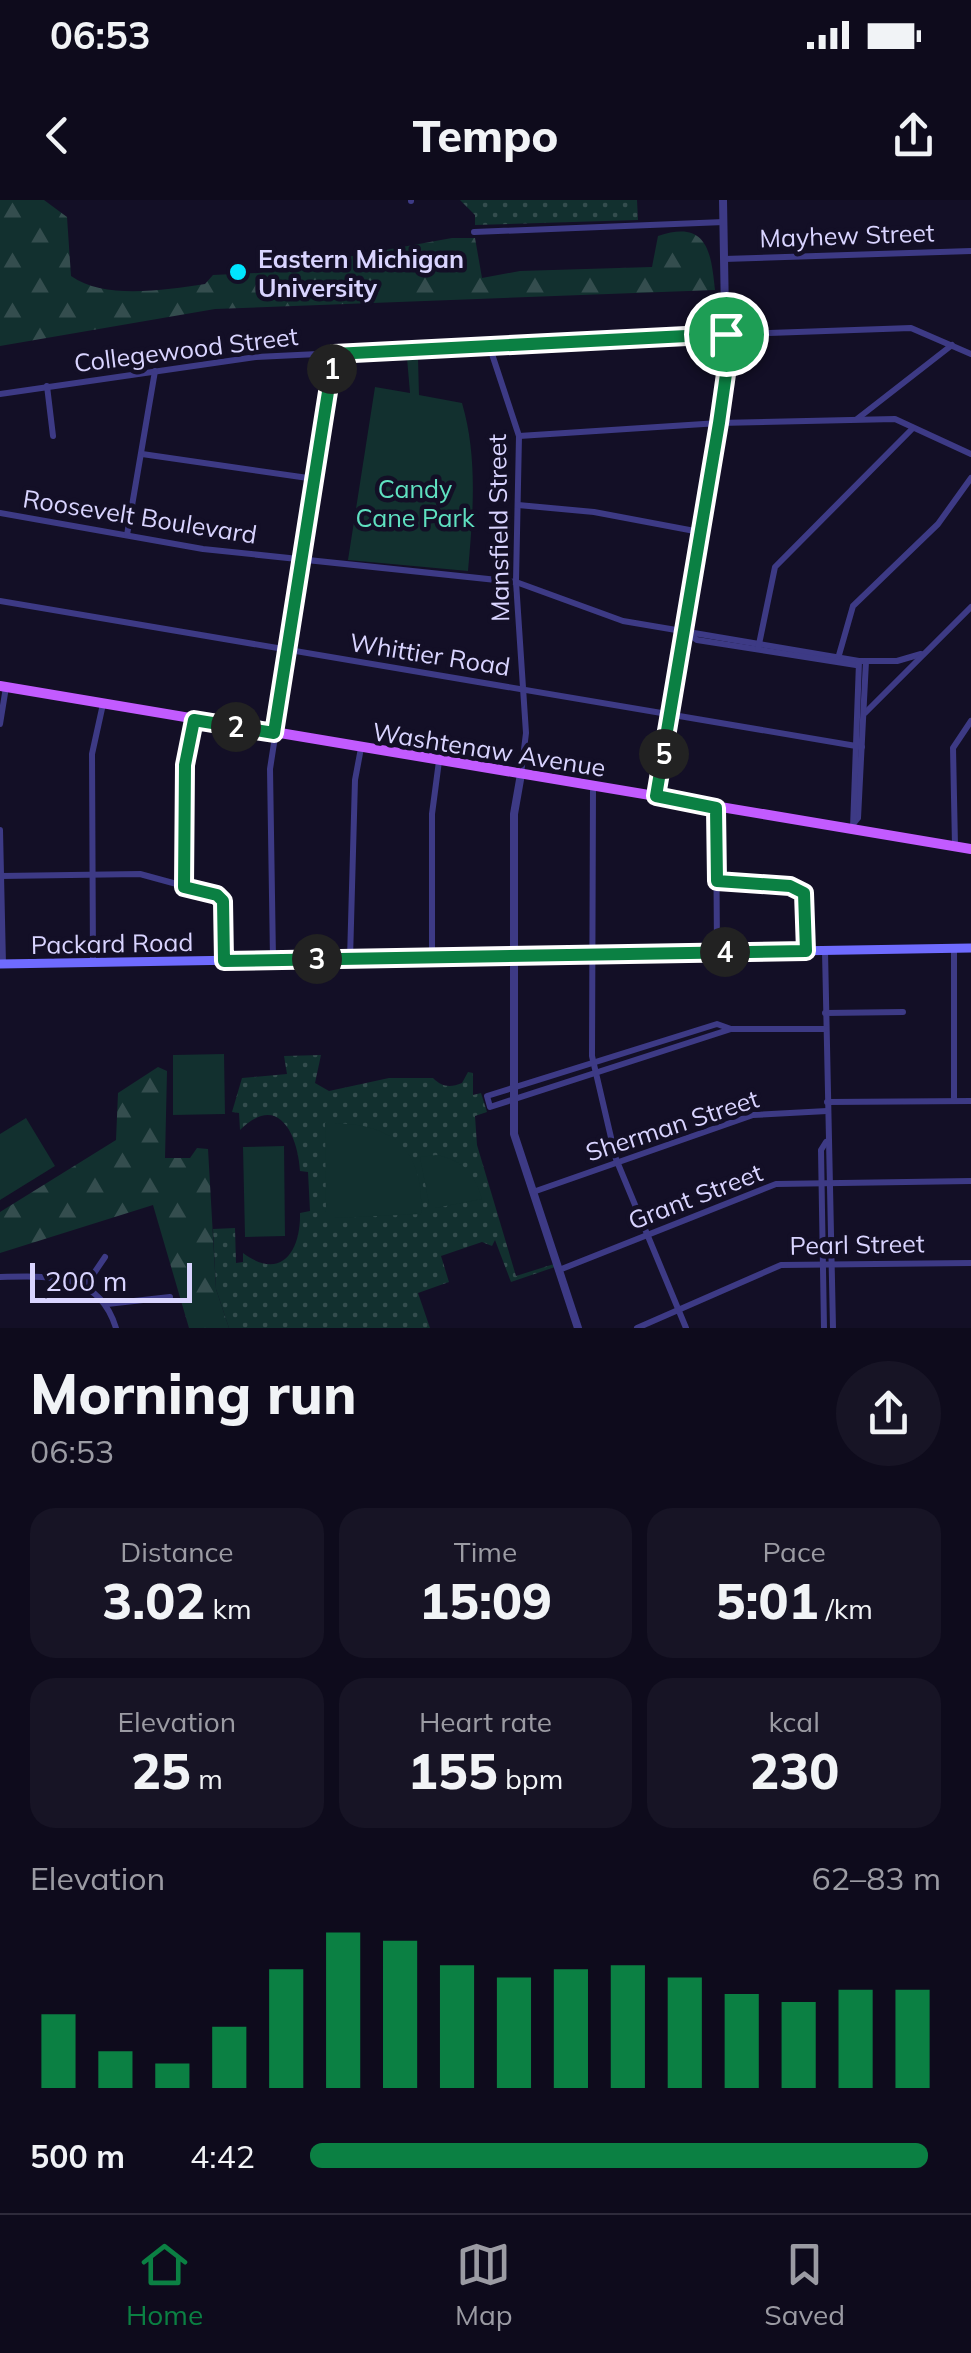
<!DOCTYPE html>
<meta charset="utf-8">
<style>
body{margin:0;font-family:Mulish,sans-serif;background:#171425;color:#f1f3f6;height:100vh;display:flex;flex-direction:column;font-size:38px;white-space:nowrap}
*{box-sizing:border-box;margin:0}
p{font-size:32px;color:#9b9ba3}
.icon{flex:none;width:55px;height:55px;fill:none;stroke:currentColor;stroke-width:2;stroke-linecap:round;stroke-linejoin:round}
.map{position:relative;height:1128px;overflow:hidden}
.details{display:flex;flex-direction:column;background:#0e0b1c;flex:1}
.details>*{flex:none}
.scale{position:absolute;left:30px;bottom:25px;width:162px;box-sizing:border-box;padding-left:10px;border:5px solid #d9d4ff;border-top:0;font-size:28px;line-height:35px;white-space:nowrap;color:#d9d4ff;-webkit-text-stroke:8px #130f26;paint-order:stroke}
.pin{position:absolute;display:grid;place-items:center;width:85px;height:85px;color:#fff;margin:-42px;border:5px solid #fff;border-radius:50%;box-shadow:0 2px 10px #0007}
.km{position:absolute;width:50px;height:50px;margin:-25px;border-radius:50%;background:#222;color:#fff;font-size:28px;line-height:50px;text-align:center}
.round{display:grid;place-items:center;flex:none;width:105px;height:105px;border-radius:52px;background:#171425}
.overview{display:flex;align-items:center;justify-content:space-between;height:170px;padding:0 30px}
h1{font-size:55px;font-weight:800;line-height:75px}
.figures{display:grid;grid-template-columns:repeat(3,1fr);gap:15px;height:170px;padding:10px 30px}
.figures div{display:grid;align-content:center;border-radius:25px;background:#171425;text-align:center}
.figures b{font-size:50px;font-weight:800}
.figures small{font-size:28px;font-weight:400}
.figures p{font-size:28px}
.chart{height:280px;padding:20px 30px}
.chart p{display:flex;justify-content:space-between}
.chart svg{width:100%;height:180px;margin-top:10px;stroke:#0b8043;stroke-width:6}
ul{padding:0 30px;list-style:none;font-size:32px}
li{display:grid;grid-template-columns:160px 120px 1fr;align-items:center;height:75px}
li i{height:25px;border-radius:12px;background:#0b8043}
.status{display:flex;justify-content:space-between;align-items:center;height:70px;padding:0 50px;background:#0e0b1c;direction:ltr}
.status svg{height:28px;fill:currentColor}
header{display:flex;justify-content:space-between;align-items:center;height:130px;padding:0 30px;background:#0e0b1c;font-size:45px;font-weight:800}
.menu{display:flex;justify-content:space-around;align-items:center;height:140px;border-top:2px solid #2e2b3b;background:#0e0b1c;font-size:28px;color:#9b9ba3}
.menu a{display:grid;justify-items:center;gap:5px}
.menu .selected{color:#0b8043}
.map>svg:first-child{display:block}
.grass{fill:url(#grass-dots)}
.forest{fill:url(#forest-firs)}
.park{fill:#12302f}
.lines{fill:none;stroke-linecap:round;stroke-linejoin:round}
.minor{stroke:#3d3a85;stroke-width:6}
.tertiary{stroke:#3d3a85;stroke-width:8}
.secondary{stroke:#6f6bff;stroke-width:9}
.primary{stroke:#c25bff;stroke-width:10}
.route-casing{stroke:#fff;stroke-width:20}
.route{stroke:#0b8043;stroke-width:12}
.poi-dot{fill:#00e5ff;stroke:#130f26;stroke-width:4}
.labels{text-anchor:middle;dominant-baseline:central;stroke-width:9;stroke-linejoin:round;paint-order:stroke}
.street-label{font-size:25px;fill:#d9d4ff;stroke:#130f26}
.poi-label{font-size:25px;font-weight:bold;fill:#d9d4ff;stroke:#130f26;text-anchor:start}
.park-label{font-size:25px;fill:#5fe0c0;stroke:#130f26}
</style>
<div class="status"><b>06:53</b><svg viewBox="0 0 49 12"><path d="M0 12V9h3v3zM5 12V6h3v6zM10 12V3h3v9zM15 12V0h3v12zM26 1h20v11H26zM47 4h2v5h-2z"/></svg></div>
<header><svg class="icon" aria-label="back" viewBox="0 0 24 24"><path d="M15 5l-7 7 7 7"/></svg>Tempo<svg class="icon" aria-label="share" viewBox="0 0 24 24"><path d="M12 15V3M7 8l5-5 5 5M5 13v7h14v-7"/></svg></header>
<div class="map">
<svg width="971" height="1128" viewBox="0 0 971 1128">
<defs>
<pattern id="grass-dots" width="8" height="8" patternUnits="userSpaceOnUse" patternTransform="scale(2.5)"><rect width="8" height="8" fill="#12302f"/><path d="M2 2h.1M6 6h.1" fill="none" stroke="#344d4e" stroke-width="1.8" stroke-linecap="round"/></pattern>
<pattern id="forest-firs" width="22" height="20" patternUnits="userSpaceOnUse" patternTransform="scale(2.5)"><rect width="22" height="20" fill="#12302f"/><path d="M5 1l3.5 6h-7zM16 11l3.5 6h-7z" fill="#344d4e"/></pattern>
</defs>
<rect width="100%" height="100%" fill="#130f26"/>
<!-- grass -->
<g class="grass">
<path d="M460,0H637L638,20L475,25V15Z"/>
<path d="M321,855L315,883L329,891L389,878H433C442,887 450,888 462,883L468,872L473,873V895L481,893L487,912L475,916L477,945L516,1076L554,1064L555,1067L511,1082L495,1040L492,1046L482,1042L441,1056L449,1082L418,1093L430,1128H229L216,1089L213,1029L235,1028L236,1063L243,1062V1053C282,1082 301,1050 300,1013L310,1011L308,972L300,971C298,936 279,891 240,930L239,913L232,912L242,878L287,874L284,856Z"/>
</g>
<!-- forest -->
<g class="forest">
<path d="M0,0H44L67,17L71,76C105,100 164,90 205,84L213,75L258,73L452,38H475L482,78L520,71L652,67L658,36C708,19 711,53 715,90L215,109L0,146Z"/>
<path d="M158,867L167,871L165,958H190L197,948L208,949L216,1089L229,1128H189L153,1005L0,1053V1012L116,940L118,893Z"/>
</g>
<!-- park -->
<g class="park">
<path d="M407,158H418L419,195L462,203C478,257 473,315 468,371L348,360L375,187L410,193Z"/>
<path d="M224,854L225,914L173,915V855Z"/>
<path d="M26,918L55,966L0,1000V934Z"/>
<path d="M325,923C389,922 424,945 421,1014L334,1018L326,1014Z"/>
<path d="M284,946L285,1036L245,1037L243,947Z"/>
<path d="M436,955C463,960 474,973 482,999L435,1008L429,1004L420,957Z"/>
</g>
<g class="lines">
<!-- minor -->
<g class="minor">
<path d="M411,0V1"/>
<path d="M474,32L724,22"/>
<path d="M724,59L971,51"/>
<path d="M489,145L519,236L516,382L526,533L521,574"/>
<path d="M47,186L53,236"/>
<path d="M0,194L256,157L716,135L911,128L971,154"/>
<path d="M857,219L952,145"/>
<path d="M519,236L719,223L895,219L971,254"/>
<path d="M142,254L315,279"/>
<path d="M518,305L594,312L700,332"/>
<path d="M0,313L203,349L516,382L623,421L859,461"/>
<path d="M127,335L155,171"/>
<path d="M0,401L862,547"/>
<path d="M685,431L697,440L856,465L859,461H897L921,454"/>
<path d="M758,449L775,367L913,228"/>
<path d="M839,455L853,406L938,324L971,278"/>
<path d="M865,513L971,407"/>
<path d="M0,524L6,487"/>
<path d="M593,586L592,856L616,959L686,1128"/>
<path d="M716,607L717,752"/>
<path d="M854,623L858,618L866,461"/>
<path d="M853,628L859,462"/>
<path d="M0,630L3,764"/>
<path d="M955,646L953,548L971,521"/>
<path d="M1,676L140,674L217,695L224,708V761"/>
<path d="M717,681L800,688L804,693L806,750"/>
<path d="M184,687L185,565L194,520"/>
<path d="M954,749V901"/>
<path d="M825,751L833,1128"/>
<path d="M432,757V614L439,561"/>
<path d="M273,759L270,569L334,154"/>
<path d="M350,759L355,580L361,548"/>
<path d="M93,763L92,554L103,504"/>
<path d="M825,813L903,812"/>
<path d="M717,824L731,829L490,907L487,896Z"/>
<path d="M732,829H825"/>
<path d="M827,902L971,901"/>
<path d="M533,992L753,915L827,911"/>
<path d="M559,1070L776,984L971,981"/>
<path d="M0,1077C50,1076 99,1072 116,1128"/>
<path d="M86,1085L105,1057"/>
<path d="M107,1104L170,1097"/>
<path d="M637,1128L781,1065L971,1063"/>
<path d="M824,1128L821,950L826,942"/>
</g>
<!-- tertiary -->
<g class="tertiary">
<path d="M521,574L514,614V934L578,1128"/>
<path d="M656,596L726,173L723,0"/>
</g>
<!-- secondary -->
<path class="secondary" d="M0,764L971,748"/>
<!-- primary -->
<path class="primary" d="M0,486L971,649"/>
</g>
<g class="lines">
<!-- route casing -->
<g class="route-casing">
<path id="route" d="M726,134V174L719,223L656,596L716,608L717,681L790,686L804,693L806,751L224,761L223,701L217,695L184,687L185,565L194,520L274,533L334,154Z"/>
</g>
<!-- route -->
<use href="#route" class="route"/>
</g>
<!-- markers -->
<circle class="poi-dot" cx="238" cy="72" r="10"/>
<g class="labels">
<!-- street labels -->
<g class="street-label">
<text transform="translate(847 35) rotate(-2)">Mayhew Street</text>
<text transform="translate(186 149) rotate(-7)">Collegewood Street</text>
<text transform="translate(140 316) rotate(9)">Roosevelt Boulevard</text>
<text transform="translate(498 328) rotate(-91)">Mansfield Street</text>
<text transform="translate(430 454) rotate(9)">Whittier Road</text>
<text transform="translate(489 549) rotate(9)">Washtenaw Avenue</text>
<text transform="translate(112 743) rotate(-1)">Packard Road</text>
<text transform="translate(672 925) rotate(-18)">Sherman Street</text>
<text transform="translate(695 996) rotate(-21)">Grant Street</text>
<text transform="translate(857 1044) rotate(-1)">Pearl Street</text>
</g>
<!-- poi labels -->
<g class="poi-label">
<text x="258" y="58">Eastern Michigan<tspan x="258" dy="29">University</tspan></text>
</g>
<!-- park labels -->
<g class="park-label">
<text x="415" y="288">Candy<tspan x="415" dy="29">Cane Park</tspan></text>
</g>
</g>
</svg>
<div class="scale">200 m</div>
<div class="pin" style="left:726px;top:134px;background:#1e9e55"><svg class="icon" aria-label="arrive" viewBox="0 0 24 24"><path d="M6 21V4h12l-3 4 3 4H6"/></svg></div>
<b class="km" style="left:332px;top:169px">1</b>
<b class="km" style="left:236px;top:527px">2</b>
<b class="km" style="left:317px;top:759px">3</b>
<b class="km" style="left:725px;top:752px">4</b>
<b class="km" style="left:664px;top:554px">5</b>
</div>
<section class="details">
<div class="overview"><div><h1>Morning run</h1><p>06:53</p></div><a class="round"><svg class="icon" aria-label="share" viewBox="0 0 24 24"><path d="M12 15V3M7 8l5-5 5 5M5 13v7h14v-7"/></svg></a></div>
<div class="figures">
<div><p>Distance</p><b>3.02<small> km</small></b></div>
<div><p>Time</p><b>15:09</b></div>
<div><p>Pace</p><b>5:01<small> /km</small></b></div>
</div>
<div class="figures">
<div><p>Elevation</p><b>25<small> m</small></b></div>
<div><p>Heart rate</p><b>155<small> bpm</small></b></div>
<div><p>kcal</p><b>230</b></div>
</div>
<div class="chart"><p><span>Elevation</span>62–83 m</p>
<svg viewBox="0 0 160 44" preserveAspectRatio="none"><path d="M5 44V26M15 44V35M25 44V38M35 44V29M45 44V15M55 44V6M65 44V8M75 44V14M85 44V17M95 44V15M105 44V14M115 44V17M125 44V21M135 44V23M145 44V20M155 44V20"/></svg>
</div>
<ul>
<li><b>500 m</b>4:42<i style="width:98%"></i></li>
</ul>
</section>
<nav class="menu">
<a class="selected"><svg class="icon" aria-label="home" viewBox="0 0 24 24"><path d="M3 11l9-7 9 7M6 9v11h12V9"/></svg>Home</a>
<a><svg class="icon" aria-label="map" viewBox="0 0 24 24"><path d="M3 6l6-2 6 2 6-2v14l-6 2-6-2-6 2zM9 4v14M15 6v14"/></svg>Map</a>
<a><svg class="icon" aria-label="saved" viewBox="0 0 24 24"><path d="M7 4h10v16l-5-4-5 4z"/></svg>Saved</a>
</nav>
